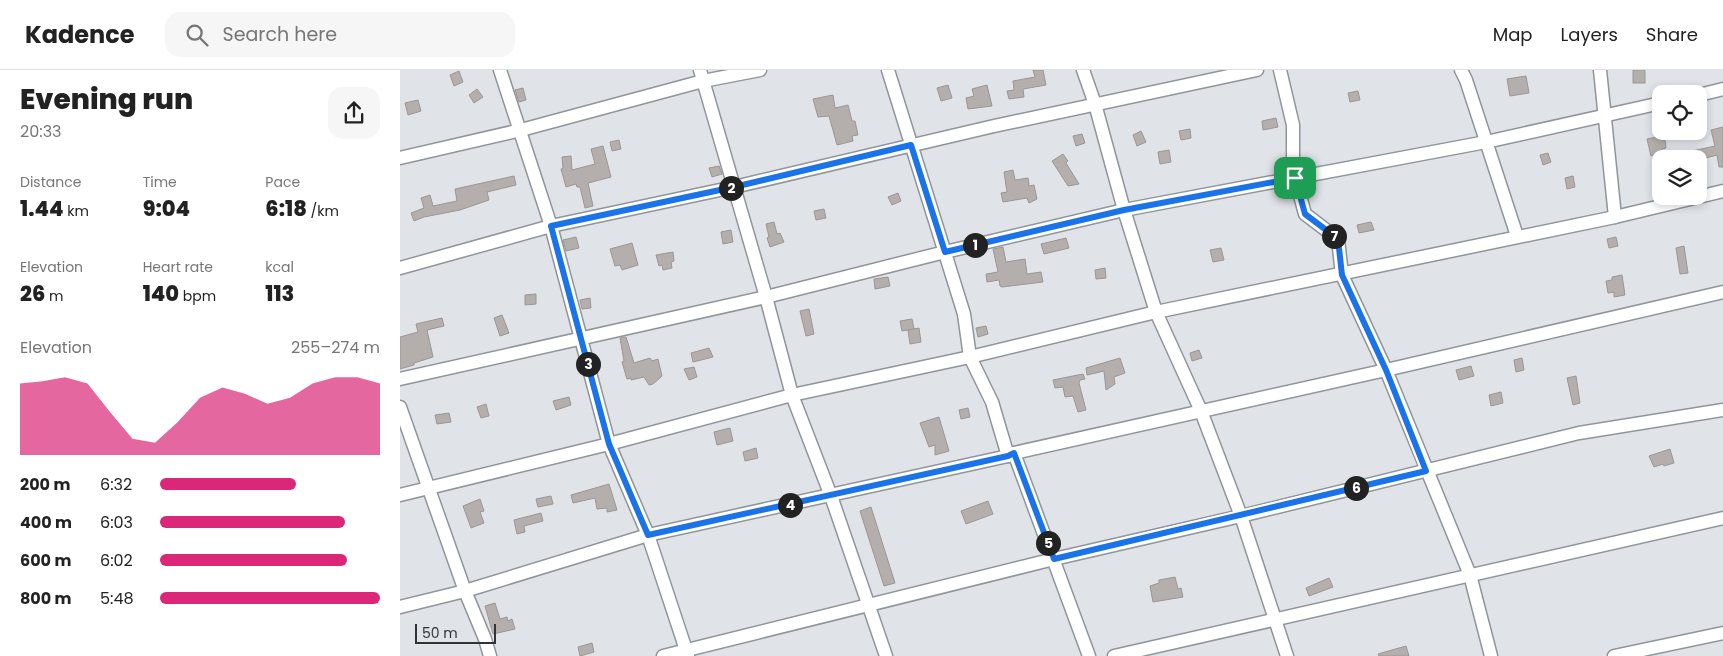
<!DOCTYPE html>
<meta charset="utf-8">
<style>
body{margin:0;font-family:Poppins,sans-serif;background:#f6f6f6;color:#222;height:100vh;display:flex;flex-direction:column;font-size:19px;white-space:nowrap}
*{box-sizing:border-box;margin:0}
p{font-size:16px;color:#767676}
.icon{flex:none;width:28px;height:28px;fill:none;stroke:currentColor;stroke-width:2;stroke-linecap:round;stroke-linejoin:round}
.map{position:relative;flex:1;overflow:hidden}
.details{display:flex;flex-direction:column;background:#fff;width:400px}
.details>*{flex:none}
.fabs{position:absolute;left:1252px;top:15px;display:grid;gap:10px}
.fabs a{display:grid;place-items:center;width:55px;height:55px;border-radius:10px;background:#fff;box-shadow:0 2px 8px #0003;font-size:25px}
.scale{position:absolute;left:15px;bottom:12px;width:81px;box-sizing:border-box;padding-left:5px;border:2px solid #313334;border-top:0;font-size:14px;line-height:18px;white-space:nowrap;color:#313334;-webkit-text-stroke:4px #e0e3e8;paint-order:stroke}
.pin{position:absolute;display:grid;place-items:center;width:42px;height:42px;color:#fff;margin:-21px;border-radius:10px;box-shadow:0 2px 8px #0006}
.km{position:absolute;width:25px;height:25px;margin:-12px;border-radius:50%;background:#222;color:#fff;font-size:14px;line-height:25px;text-align:center}
.round{display:grid;place-items:center;flex:none;width:52px;height:52px;border-radius:15px;background:#f6f6f6}
.summary{display:flex;align-items:center;justify-content:space-between;height:85px;padding:0 20px}
h1{font-size:28px;font-weight:800;line-height:38px}
.metrics{display:grid;grid-template-columns:repeat(3,1fr);gap:8px;height:85px;padding:5px 20px}
.metrics div{display:grid;align-content:center}
.metrics b{font-size:21px;font-weight:800}
.metrics small{font-size:14px;font-weight:400}
.metrics p{font-size:14px}
.chart{height:140px;padding:10px 20px}
.chart p{display:flex;justify-content:space-between}
.chart svg{width:100%;height:90px;margin-top:5px;fill:#db2777;opacity:.7}
ul{padding:0 20px;list-style:none;font-size:16px}
li{display:grid;grid-template-columns:80px 60px 1fr;align-items:center;height:38px}
li i{height:12px;border-radius:6px;background:#db2777}
header{display:flex;align-items:center;gap:30px;box-sizing:border-box;height:70px;padding:0 25px;background:#fff;border-bottom:1px solid #e0e0e0}
header strong{font-size:24px}
nav{display:flex;gap:28px;margin-inline-start:auto;font-size:18px}
.search{width:350px;height:45px;background:#f6f6f6;display:flex;align-items:center;gap:12px;box-sizing:border-box;padding:0 18px;border-radius:15px;color:#767676;font-size:19px}
main{display:flex;flex:1;min-height:0}
.map>svg:first-child{display:block}
.building{fill:#b4aeac;stroke:#9c9694}
.lines{fill:none;stroke-linecap:round;stroke-linejoin:round}
.minor-casing{stroke:#919599;stroke-width:15}
.minor{stroke:#fff;stroke-width:12}
.route-casing{stroke:#fff;stroke-width:10}
.route{stroke:#1a73e8;stroke-width:6}
</style>
<header>
<strong>Kadence</strong>
<div class="search"><svg class="icon" aria-label="search" viewBox="0 0 24 24"><circle cx="10" cy="10" r="6"/><path d="M15 15l6 6"/></svg>Search here</div>
<nav><a>Map</a><a>Layers</a><a>Share</a></nav>
</header>
<main>
<section class="details">
<div class="summary"><div><h1>Evening run</h1><p>20:33</p></div><a class="round"><svg class="icon" aria-label="share" viewBox="0 0 24 24"><path d="M12 15V3M7 8l5-5 5 5M5 13v7h14v-7"/></svg></a></div>
<div class="metrics">
<div><p>Distance</p><b>1.44<small> km</small></b></div>
<div><p>Time</p><b>9:04</b></div>
<div><p>Pace</p><b>6:18<small> /km</small></b></div>
</div>
<div class="metrics">
<div><p>Elevation</p><b>26<small> m</small></b></div>
<div><p>Heart rate</p><b>140<small> bpm</small></b></div>
<div><p>kcal</p><b>113</b></div>
</div>
<div class="chart"><p><span>Elevation</span>255–274 m</p>
<svg viewBox="0 0 160 44" preserveAspectRatio="none"><path d="M0 44V9L10 8L20 6L30 9L40 23L50 36L60 38L70 28L80 16L90 11L100 14L110 19L120 16L130 9L140 6L150 6L160 9V44z"/></svg>
</div>
<ul>
<li><b>200 m</b>6:32<i style="width:62%"></i></li>
<li><b>400 m</b>6:03<i style="width:84%"></i></li>
<li><b>600 m</b>6:02<i style="width:85%"></i></li>
<li><b>800 m</b>5:48<i style="width:100%"></i></li>
</ul>
</section>
<div class="map">
<svg width="1323" height="586" viewBox="0 0 1323 586">
<rect width="100%" height="100%" fill="#e0e3e8"/>
<!-- building -->
<g class="building">
<path d="M633,0H643L646,15L623,19L624,27L609,29L607,21L614,20L613,11L635,7Z"/>
<rect x="1233" y="0" width="12" height="13"/>
<path d="M59,1L63,12L54,16L50,5Z"/>
<path d="M1126,6L1129,23L1110,26L1107,9Z"/>
<path d="M548,15L552,28L541,31L537,18Z"/>
<path d="M587,15L592,36L568,39L566,28L574,26L572,19Z"/>
<path d="M123,18L126,30L119,32L115,20Z"/>
<path d="M77,19L83,27L74,33L69,25Z"/>
<path d="M958,21L960,30L950,32L948,23Z"/>
<path d="M433,25L435,38L448,35L452,51H455L458,65L452,66L453,71L437,75L429,46L418,47L413,29Z"/>
<path d="M18,30L21,41L8,45L5,33Z"/>
<path d="M876,48L878,57L863,60L862,51Z"/>
<path d="M1323,57V97H1319L1317,85L1306,88V89H1294L1292,81L1315,76L1311,60Z"/>
<path d="M790,59L791,68L781,70L779,61Z"/>
<path d="M741,61L746,72L737,76L733,65Z"/>
<path d="M682,64L685,73L676,76L673,66Z"/>
<path d="M1261,66L1262,70H1265L1266,78L1262,79L1263,83L1251,86L1247,69Z"/>
<path d="M219,70L221,79L212,81L210,72Z"/>
<path d="M203,76L211,107L188,113L193,136L185,138L180,117H177L176,114L166,117L161,99L163,98L162,87L171,86L172,100L195,94L191,79Z"/>
<path d="M769,80L771,92L760,94L758,82Z"/>
<path d="M1148,83L1151,92L1143,95L1140,85Z"/>
<path d="M663,84L668,91L666,93L679,114L668,116L652,91Z"/>
<path d="M319,96L322,104L312,107L309,98Z"/>
<path d="M613,100L615,110L628,108L629,114L628,116L634,115L637,129L629,133L627,128L603,132L601,123L607,122L604,102Z"/>
<path d="M114,106L116,115L87,122L89,130L60,140L24,147L14,151L11,143L24,138L21,128L30,125L33,136L57,131L55,119Z"/>
<path d="M1173,106L1175,117L1167,119L1165,108Z"/>
<path d="M498,123L501,131L492,135L488,127Z"/>
<path d="M424,139L426,148L416,150L414,141Z"/>
<path d="M374,152L377,164L380,163L384,172L370,177L367,168L369,167L366,154Z"/>
<path d="M971,152L974,160L959,163L957,155Z"/>
<path d="M331,160L333,172L323,174L321,162Z"/>
<path d="M176,167L179,178L166,181L163,170Z"/>
<path d="M1216,167L1218,176L1209,178L1207,169Z"/>
<path d="M666,168L669,178L644,184L641,174Z"/>
<path d="M232,173L238,195L222,200L220,195L215,196L210,179Z"/>
<path d="M1284,176L1288,203L1280,204L1276,178Z"/>
<path d="M603,177L606,192L625,189L627,204L641,202L643,212L602,217L600,216L599,210L587,212L586,204L598,202L593,179Z"/>
<path d="M821,178L824,190L813,192L810,180Z"/>
<path d="M273,182L274,191L271,192L272,198L263,200L262,195L259,196L256,185Z"/>
<path d="M705,198L706,208L696,209L695,200Z"/>
<path d="M1222,205L1225,225L1214,227V222L1208,223L1206,211L1212,210V207Z"/>
<path d="M488,207L490,216L475,219L474,209Z"/>
<path d="M136,224V234L125,235V225Z"/>
<path d="M190,228L191,238L182,239L180,230Z"/>
<path d="M409,239L414,264L406,266L400,241Z"/>
<path d="M102,245L109,263L100,266L94,248Z"/>
<path d="M42,248L44,256L27,260L33,287L14,293V295L0,299V267L18,262L16,254Z"/>
<path d="M512,249L514,259L502,261L500,251Z"/>
<path d="M586,256L588,264L578,267L576,258Z"/>
<path d="M519,258L521,272L510,274L508,260Z"/>
<path d="M226,267L234,293L250,288L252,291L258,289L262,306L253,314L249,315L244,307L231,310V308L227,309L222,292L224,291L220,268Z"/>
<path d="M309,278L313,287L293,292L291,283Z"/>
<path d="M799,280L802,288L792,291L790,283Z"/>
<path d="M720,288L725,303L714,307L715,314L706,320L704,301L687,305L686,298Z"/>
<path d="M1122,288L1124,300L1116,302L1114,290Z"/>
<path d="M1071,296L1074,306L1059,310L1056,300Z"/>
<path d="M294,297L297,307L289,310L284,299Z"/>
<path d="M683,304L685,309L680,310L679,313L686,340L678,342L673,326L665,327L663,317L655,318L653,310Z"/>
<path d="M1176,306L1180,333L1173,335L1167,308Z"/>
<path d="M1101,322L1103,333L1091,336L1089,325Z"/>
<path d="M169,327L171,335L156,340L153,331Z"/>
<path d="M86,334L89,346L81,348L77,337Z"/>
<path d="M568,338L570,347L561,349L559,340Z"/>
<path d="M49,343L51,352L37,354L35,345Z"/>
<path d="M539,347L549,381L535,385V375L529,377L520,353Z"/>
<path d="M330,358L333,371L317,375L314,362Z"/>
<path d="M356,378L358,388L345,391L343,382Z"/>
<path d="M1270,379L1274,393L1264,396L1263,394L1254,397L1249,386Z"/>
<path d="M209,414L217,440L207,442V438L197,439L195,428L173,433L171,425Z"/>
<path d="M151,426L153,434L138,437L136,429Z"/>
<path d="M80,429L84,441L80,442L84,453L71,458L63,436Z"/>
<path d="M588,431L593,444L566,454L561,441Z"/>
<path d="M471,437L495,513L484,516L460,441Z"/>
<path d="M141,443L143,451L124,456L125,462L117,464L114,450Z"/>
<path d="M775,507L778,519L781,518L783,527L753,532L750,516L759,513V510Z"/>
<path d="M929,508L933,517L909,526L906,518Z"/>
<path d="M95,533L100,549L107,547L108,551L112,549L115,559L93,564L85,536Z"/>
<path d="M192,573L194,582L180,586L178,577Z"/>
<path d="M1006,576L1009,586H979L978,584Z"/>
</g>
<g class="lines">
<!-- minor casing -->
<g class="minor-casing">
<g id="minor">
<path d="M100,0L151,156L209,374L248,465L288,586"/>
<path d="M300,0L366,227L392,325L431,426L486,586"/>
<path d="M488,0L564,244L570,287L592,332L608,386"/>
<path d="M683,0L695,34L724,140L756,242L801,341L841,446L887,586"/>
<path d="M880,0L893,55V100L905,144L938,169L942,205L986,300L1070,505L1091,586"/>
<path d="M1061,0L1066,10L1117,166"/>
<path d="M1200,0L1215,147"/>
<path d="M1299,25L1323,19"/>
<path d="M0,88L121,60L303,11L360,0"/>
<path d="M0,198L151,156L334,117L594,56L857,0"/>
<path d="M0,309L366,227L545,182L724,140L1086,72L1261,33"/>
<path d="M0,337L65,521L85,569L90,586"/>
<path d="M614,383L689,586"/>
<path d="M0,425L209,374L392,325L570,287L756,242L1215,147L1323,121"/>
<path d="M0,537L65,521L248,465L608,386L614,383L986,300L1323,222"/>
<path d="M263,586L654,489L841,446L1179,363L1323,340"/>
<path d="M714,586L1323,448"/>
<path d="M1214,586L1323,563"/>
</g>
</g>
<!-- minor -->
<use href="#minor" class="minor"/>
</g>
<g class="lines">
<!-- route casing -->
<g class="route-casing">
<path id="route" d="M511,75L545,182L724,140L895,108L905,144L938,169L942,205L986,300L1026,401L654,489L614,383L608,386L248,465L209,374L151,156L334,117Z"/>
</g>
<!-- route -->
<use href="#route" class="route"/>
</g>
</svg>
<div class="fabs">
<a><svg class="icon" aria-label="locate" viewBox="0 0 24 24"><circle cx="12" cy="12" r="6"/><path d="M12 2v4M12 18v4M2 12h4M18 12h4"/></svg></a>
<a><svg class="icon" aria-label="layers" viewBox="0 0 24 24"><path d="M12 4l9 5-9 5-9-5zM3 14l9 5 9-5"/></svg></a>
</div>
<div class="scale">50 m</div>
<div class="pin" style="left:895px;top:108px;background:#1e9e55"><svg class="icon" aria-label="arrive" viewBox="0 0 24 24"><path d="M6 21V4h12l-3 4 3 4H6"/></svg></div>
<b class="km" style="left:575px;top:175px">1</b>
<b class="km" style="left:331px;top:118px">2</b>
<b class="km" style="left:188px;top:294px">3</b>
<b class="km" style="left:390px;top:435px">4</b>
<b class="km" style="left:648px;top:473px">5</b>
<b class="km" style="left:956px;top:418px">6</b>
<b class="km" style="left:934px;top:166px">7</b>
</div>
</main>
